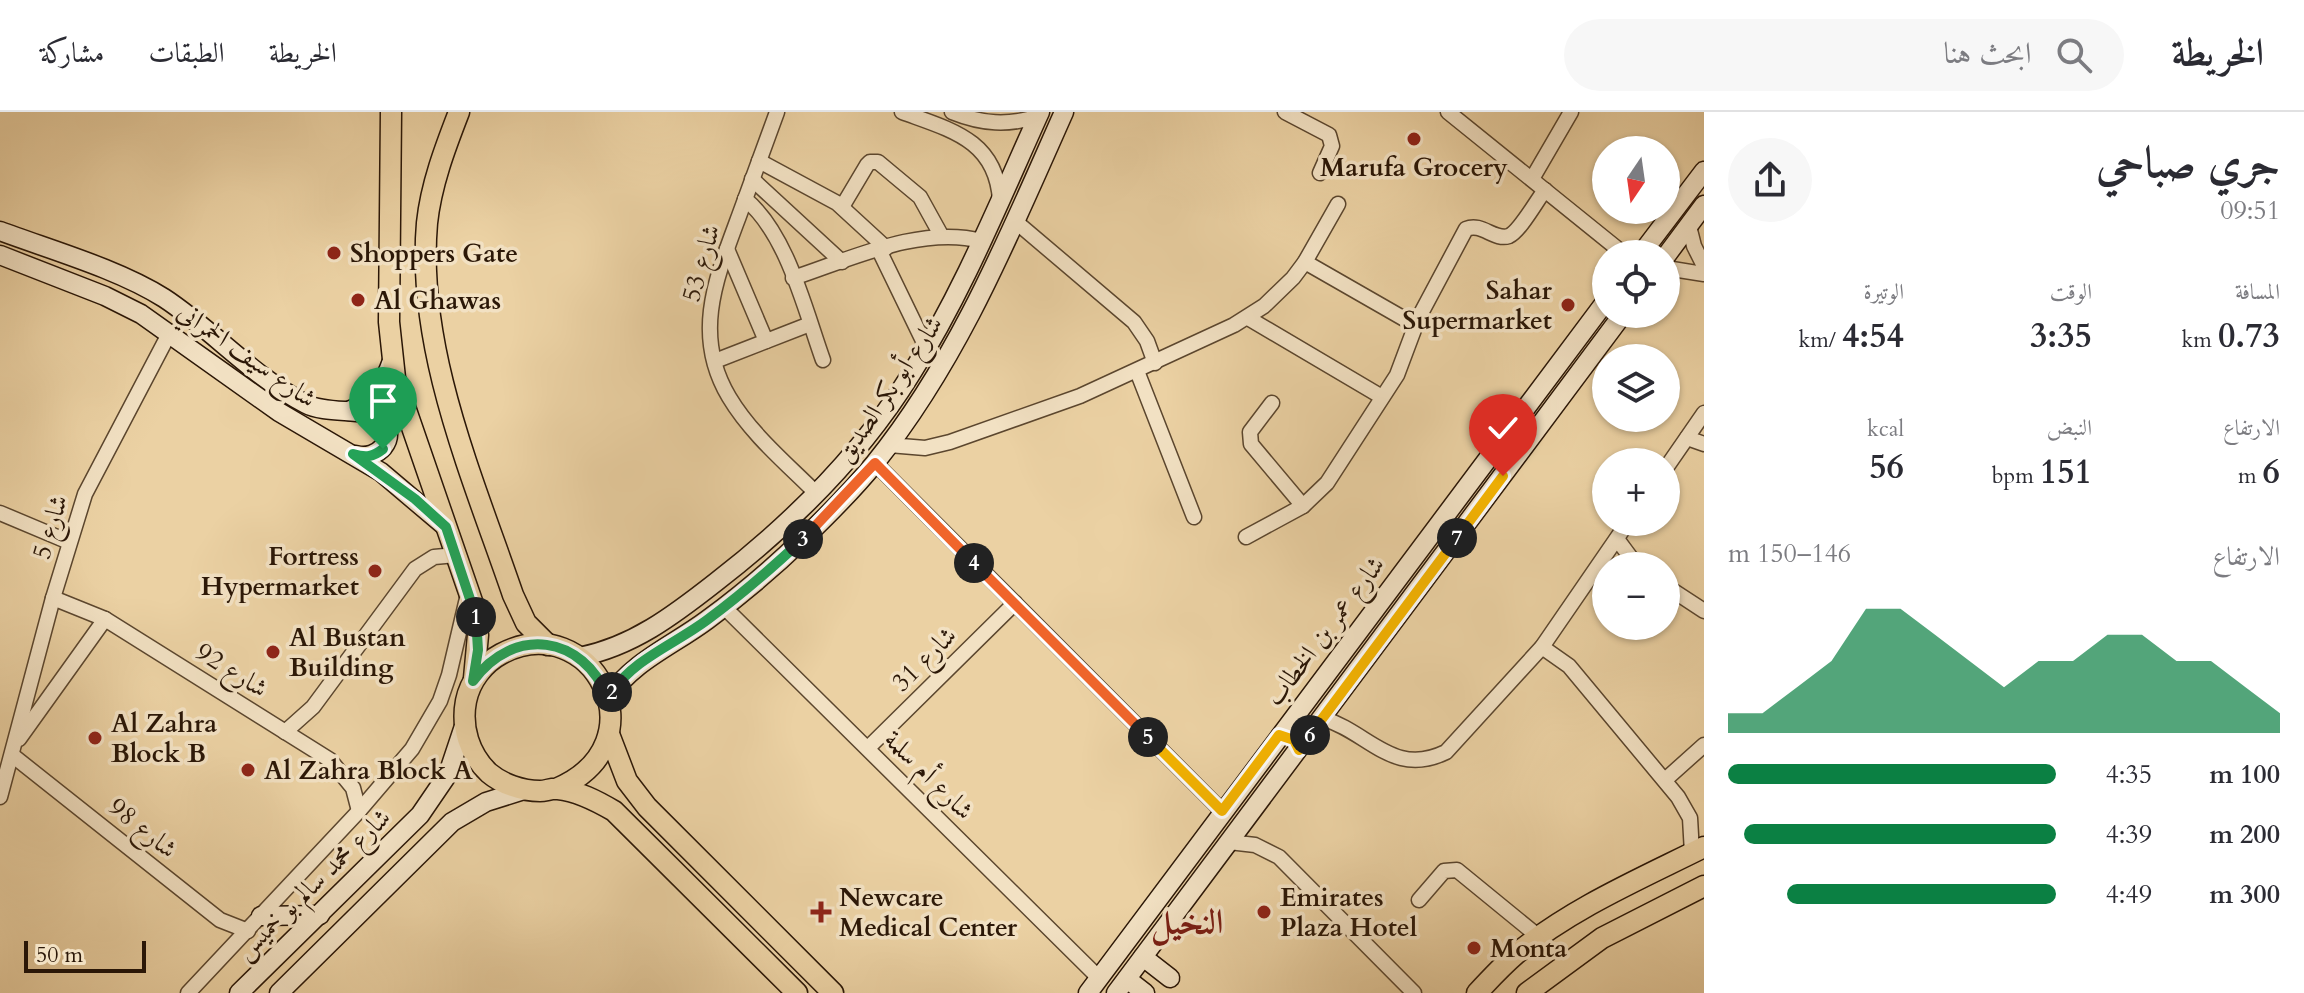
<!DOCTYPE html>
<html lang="ar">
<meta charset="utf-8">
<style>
body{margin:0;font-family:Cardo,Amiri,serif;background:#f7f7f7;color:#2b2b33;direction:rtl;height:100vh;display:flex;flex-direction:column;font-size:30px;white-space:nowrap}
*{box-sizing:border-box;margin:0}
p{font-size:26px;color:#7c7c81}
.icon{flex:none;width:44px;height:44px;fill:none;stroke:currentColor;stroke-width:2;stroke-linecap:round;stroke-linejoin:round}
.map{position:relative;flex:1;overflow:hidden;direction:ltr}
.sheet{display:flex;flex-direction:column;background:#fff;width:600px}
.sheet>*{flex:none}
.needle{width:52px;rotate:193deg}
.controls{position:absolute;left:1592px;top:24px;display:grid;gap:16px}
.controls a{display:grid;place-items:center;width:88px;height:88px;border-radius:50%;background:#fff;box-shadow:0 2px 6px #0004;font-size:40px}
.scale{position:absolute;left:24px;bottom:20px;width:122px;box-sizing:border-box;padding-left:8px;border:4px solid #2b1707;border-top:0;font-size:22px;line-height:28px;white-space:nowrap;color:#2b1707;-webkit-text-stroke:6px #f2e1c3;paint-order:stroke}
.pin{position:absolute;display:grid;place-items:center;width:68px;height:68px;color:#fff;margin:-82px -34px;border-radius:50% 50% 50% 0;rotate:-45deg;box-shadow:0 0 8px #0007}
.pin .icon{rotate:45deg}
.km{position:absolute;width:40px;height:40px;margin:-20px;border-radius:50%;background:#222;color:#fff;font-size:22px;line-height:40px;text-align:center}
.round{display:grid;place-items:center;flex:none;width:84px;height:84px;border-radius:42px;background:#f7f7f7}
.head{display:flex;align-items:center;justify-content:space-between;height:136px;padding:0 24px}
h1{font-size:44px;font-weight:700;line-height:60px}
.figures{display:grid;grid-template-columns:repeat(3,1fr);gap:12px;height:136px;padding:8px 24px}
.figures div{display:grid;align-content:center}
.figures b{font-size:34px;font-weight:700}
.figures small{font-size:22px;font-weight:400}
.figures p{font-size:22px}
.chart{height:224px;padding:16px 24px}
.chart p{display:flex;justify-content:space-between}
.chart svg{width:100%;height:144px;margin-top:8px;fill:#0b8043;opacity:.7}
ul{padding:0 24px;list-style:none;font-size:26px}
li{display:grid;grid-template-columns:128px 96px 1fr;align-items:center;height:60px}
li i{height:20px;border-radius:10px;background:#0b8043}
header{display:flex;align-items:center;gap:48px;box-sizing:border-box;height:112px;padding:0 40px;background:#fff;border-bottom:2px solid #e1e1e2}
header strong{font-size:38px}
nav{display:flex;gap:44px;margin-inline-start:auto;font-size:28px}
.search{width:560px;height:72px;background:#f7f7f7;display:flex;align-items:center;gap:20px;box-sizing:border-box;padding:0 28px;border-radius:44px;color:#7c7c81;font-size:30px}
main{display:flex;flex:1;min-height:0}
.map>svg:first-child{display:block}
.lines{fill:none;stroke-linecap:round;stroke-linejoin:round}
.street-casing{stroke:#5b462e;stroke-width:17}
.secondary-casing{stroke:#2b1707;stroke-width:21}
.primary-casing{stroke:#2b1707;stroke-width:23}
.street{stroke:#f2e1c3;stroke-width:14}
.secondary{stroke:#f2e1c3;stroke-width:18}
.primary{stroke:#ebd1a3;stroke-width:20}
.split-1-casing{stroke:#fff;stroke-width:16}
.split-2-casing{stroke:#fff;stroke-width:16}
.split-3-casing{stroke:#fff;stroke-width:16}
.split-4-casing{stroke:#fff;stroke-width:16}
.split-5-casing{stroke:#fff;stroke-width:16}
.split-6-casing{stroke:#fff;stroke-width:16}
.split-7-casing{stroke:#fff;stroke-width:16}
.split-8-casing{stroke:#fff;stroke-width:16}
.split-1{stroke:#22a559;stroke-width:10}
.split-2{stroke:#22a559;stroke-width:10}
.split-3{stroke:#22a559;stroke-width:10}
.split-4{stroke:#f0652b;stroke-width:10}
.split-5{stroke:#f0652b;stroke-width:10}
.split-6{stroke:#f5b400;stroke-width:10}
.split-7{stroke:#f5b400;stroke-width:10}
.split-8{stroke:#f5b400;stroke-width:10}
.poi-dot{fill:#8f2418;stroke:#f2e1c3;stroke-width:3}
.labels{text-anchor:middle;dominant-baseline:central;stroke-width:7;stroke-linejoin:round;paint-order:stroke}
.poi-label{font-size:26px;font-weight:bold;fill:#2b1707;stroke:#f2e1c3;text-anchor:start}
.street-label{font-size:26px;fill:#2b1707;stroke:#f2e1c3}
.district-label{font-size:34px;font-weight:bold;fill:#7a1f14;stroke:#f2e1c3}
</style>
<header>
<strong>الخريطة</strong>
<div class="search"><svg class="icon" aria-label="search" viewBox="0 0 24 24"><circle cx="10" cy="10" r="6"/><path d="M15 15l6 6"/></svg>ابحث هنا</div>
<nav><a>الخريطة</a><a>الطبقات</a><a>مشاركة</a></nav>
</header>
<main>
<section class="sheet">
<div class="head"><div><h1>جري صباحي</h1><p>09:51</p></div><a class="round"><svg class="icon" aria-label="share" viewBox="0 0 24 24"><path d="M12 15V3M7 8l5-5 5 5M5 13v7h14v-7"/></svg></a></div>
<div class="figures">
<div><p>المسافة</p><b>0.73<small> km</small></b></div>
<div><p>الوقت</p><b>3:35</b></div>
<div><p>الوتيرة</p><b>4:54<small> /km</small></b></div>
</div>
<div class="figures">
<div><p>الارتفاع</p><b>6<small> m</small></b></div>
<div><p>النبض</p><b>151<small> bpm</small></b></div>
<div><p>kcal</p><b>56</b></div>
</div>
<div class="chart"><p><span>الارتفاع</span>146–150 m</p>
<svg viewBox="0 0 160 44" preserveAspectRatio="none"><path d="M0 44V38L10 38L20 30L30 22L40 6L50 6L60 14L70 22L80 30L90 22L100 22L110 14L120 14L130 22L140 22L150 30L160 38V44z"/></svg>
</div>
<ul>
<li><b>100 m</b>4:35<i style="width:100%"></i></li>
<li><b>200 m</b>4:39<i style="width:95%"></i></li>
<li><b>300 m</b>4:49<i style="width:82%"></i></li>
</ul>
</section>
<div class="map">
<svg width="1704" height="881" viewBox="0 0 1704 881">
<rect width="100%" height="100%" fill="#ebd1a3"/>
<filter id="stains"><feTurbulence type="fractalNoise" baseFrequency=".0025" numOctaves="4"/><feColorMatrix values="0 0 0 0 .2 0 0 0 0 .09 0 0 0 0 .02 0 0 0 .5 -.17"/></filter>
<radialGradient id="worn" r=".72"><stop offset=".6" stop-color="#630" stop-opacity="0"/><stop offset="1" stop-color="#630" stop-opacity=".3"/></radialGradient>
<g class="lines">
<!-- street casing -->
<g class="street-casing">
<g id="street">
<path d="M777,0C764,35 752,69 739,104C716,166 692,223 729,285C751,322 786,351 816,381"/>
<path d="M902,0C951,18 996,28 1000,88"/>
<path d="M952,0C982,12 1008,14 1039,4"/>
<path d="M1285,0L1329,23L1332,34L1320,61"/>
<path d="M1448,0L1624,142"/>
<path d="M759,49L837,91L886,136"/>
<path d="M752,67L842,150"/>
<path d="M1532,67L1571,0"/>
<path d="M745,87C787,121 805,198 823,248"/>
<path d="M842,95L867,53L870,50H878L920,85L941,123"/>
<path d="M1015,109L1134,210L1147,229L1155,251"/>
<path d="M1689,114L1694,134L1704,154"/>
<path d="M727,137L766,229"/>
<path d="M879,138L927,237"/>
<path d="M1305,150L1415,213"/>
<path d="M1666,156L1704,162"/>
<path d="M793,166C851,147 921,113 982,129"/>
<path d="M1248,206L1382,285"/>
<path d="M715,249L810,212"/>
<path d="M1137,259L1194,405"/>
<path d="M1272,291L1250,320L1251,332L1303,394"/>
<path d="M1687,326L1704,332"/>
<path d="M889,333L925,336L950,330L1080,284L1234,213L1264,194L1293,166L1305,150L1338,92"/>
<path d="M875,351L1222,699"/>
<path d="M1666,356L1704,301"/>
<path d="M0,401L69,430"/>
<path d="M1246,425L1303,394L1327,371L1397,263L1418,207L1466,117C1482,110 1494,129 1509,124C1520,119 1537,88 1545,78"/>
<path d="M1617,427L1637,454"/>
<path d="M1666,474L1704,499"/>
<path d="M53,486L105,507L330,648L353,676L359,699"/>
<path d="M724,495L1099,866"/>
<path d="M1542,535L1569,554L1678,685L1690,706L1692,741"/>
<path d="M1322,606C1369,620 1393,666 1446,640L1542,535L1628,410"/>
<path d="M285,620L313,595L415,457L434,445L456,443"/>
<path d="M19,627L105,507"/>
<path d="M868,636L1015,491"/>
<path d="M12,643L220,808L248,819"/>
<path d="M1665,668L1704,633"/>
<path d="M0,685L53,486L85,382L170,220"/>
<path d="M1229,730L1255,733L1279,745L1414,881"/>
<path d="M1419,788L1444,759L1457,758L1539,825"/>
<path d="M188,881L359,699L412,637L440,589L449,563L468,482"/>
</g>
</g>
<!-- secondary casing -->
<g class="secondary-casing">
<g id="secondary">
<path d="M0,119C51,138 118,157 164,186C213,218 253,265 306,292C327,303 370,295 382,308C399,327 377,349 356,343"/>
<path d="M1641,142L1704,59"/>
<path d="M0,143L105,184L141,202L279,300L381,360L446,415"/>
<path d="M1666,144L1704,93"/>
<path d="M349,299C372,289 384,272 392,249"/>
<path d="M579,545C632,535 674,503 716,470C791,412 861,343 911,262C963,180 1000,88 1040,0"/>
<path d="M608,586C633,549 672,534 707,508C741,483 773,456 804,426C829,402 853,378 875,351C959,247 1010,121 1064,0"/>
<path d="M261,804L320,803"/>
<path d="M1143,845L1170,866"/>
<path d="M1127,867L1145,881"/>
<path d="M239,881L420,703L448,662L464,614"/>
<path d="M279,881L452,710L486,690L524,678"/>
<path d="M1088,881L1606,189"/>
<path d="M1116,881L1623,202"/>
</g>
</g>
<!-- primary casing -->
<g class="primary-casing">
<g id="primary">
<path d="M391,0L389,210L395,266L473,492L478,523L474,566"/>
<path d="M459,0C445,36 431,73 427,111C416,237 473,366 513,483L526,511L548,533"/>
<path d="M609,622L627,669L647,695L833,881"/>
<path d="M556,677C665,631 591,494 501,542C484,551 470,569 466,589C461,615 469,642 489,661C502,672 522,679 540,679C546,679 552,676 558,677C578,679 597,689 614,699L797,881"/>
<path d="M1477,881C1489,868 1502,854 1516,842C1572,796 1640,767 1704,735"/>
<path d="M1527,881L1602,826L1704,774"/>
</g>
</g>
<!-- street -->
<use href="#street" class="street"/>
<!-- secondary -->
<use href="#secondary" class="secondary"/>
<!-- primary -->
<use href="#primary" class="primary"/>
</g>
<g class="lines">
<!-- split-1 casing -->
<g class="split-1-casing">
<path id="split-1" d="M383,337C373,345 366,346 353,342L415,387L446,415L476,505"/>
</g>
<!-- split-2 casing -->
<g class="split-2-casing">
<path id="split-2" d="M476,505L478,538L473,569C514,513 583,523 608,586L612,580"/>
</g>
<!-- split-3 casing -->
<g class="split-3-casing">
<path id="split-3" d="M612,580C634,547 675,532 707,508C741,483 772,456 803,427"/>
</g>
<!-- split-4 casing -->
<g class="split-4-casing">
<path id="split-4" d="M803,427L875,351L974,451"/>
</g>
<!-- split-5 casing -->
<g class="split-5-casing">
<path id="split-5" d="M974,451L1148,625"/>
</g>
<!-- split-6 casing -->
<g class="split-6-casing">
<path id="split-6" d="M1148,625L1222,699L1279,623L1294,628L1299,638L1310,623"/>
</g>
<!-- split-7 casing -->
<g class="split-7-casing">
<path id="split-7" d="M1310,623L1457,426"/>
</g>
<!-- split-8 casing -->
<g class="split-8-casing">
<path id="split-8" d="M1457,426L1503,364"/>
</g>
<!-- split-1 -->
<use href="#split-1" class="split-1"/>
<!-- split-2 -->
<use href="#split-2" class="split-2"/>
<!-- split-3 -->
<use href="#split-3" class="split-3"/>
<!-- split-4 -->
<use href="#split-4" class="split-4"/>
<!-- split-5 -->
<use href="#split-5" class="split-5"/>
<!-- split-6 -->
<use href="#split-6" class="split-6"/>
<!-- split-7 -->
<use href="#split-7" class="split-7"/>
<!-- split-8 -->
<use href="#split-8" class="split-8"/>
</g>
<!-- markers -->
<g class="poi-dot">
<circle cx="1414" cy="27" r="8"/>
<circle cx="334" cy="141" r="8"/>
<circle cx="358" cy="188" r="8"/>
<circle cx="1568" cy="193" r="8"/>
<circle cx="375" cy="459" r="8"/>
<circle cx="273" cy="540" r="8"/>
<circle cx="95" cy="626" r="8"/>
<circle cx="248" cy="658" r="8"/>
<path d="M817 788h8v8h8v8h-8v8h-8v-8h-8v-8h8z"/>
<circle cx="1264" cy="800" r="8"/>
<circle cx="1474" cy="836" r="8"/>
</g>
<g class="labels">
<!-- poi labels -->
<g class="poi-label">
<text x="1414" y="55" text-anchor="middle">Marufa Grocery</text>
<text x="350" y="141">Shoppers Gate</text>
<text x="1552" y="178" text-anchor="end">Sahar<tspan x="1552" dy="30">Supermarket</tspan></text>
<text x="374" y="188">Al Ghawas</text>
<text x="359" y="444" text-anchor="end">Fortress<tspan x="359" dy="30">Hypermarket</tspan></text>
<text x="289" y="525">Al Bustan<tspan x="289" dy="30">Building</tspan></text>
<text x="111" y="611">Al Zahra<tspan x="111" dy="30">Block B</tspan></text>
<text x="264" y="658">Al Zahra Block A</text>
<text x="839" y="785">Newcare<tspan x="839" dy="30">Medical Center</tspan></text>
<text x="1280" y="785">Emirates<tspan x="1280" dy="30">Plaza Hotel</tspan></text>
<text x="1490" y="836">Monta</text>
</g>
<!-- street labels -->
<g class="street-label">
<text transform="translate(701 151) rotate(-74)">شارع 53</text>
<text transform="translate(247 243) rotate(35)">شارع سيف الحمراني</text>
<text transform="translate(889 277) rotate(-56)">شارع أبو بكر الصديق</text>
<text transform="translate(50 415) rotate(-73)">شارع 5</text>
<text transform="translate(1325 519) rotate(-53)">شارع عمر بن الخطاب</text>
<text transform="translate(924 547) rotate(-45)">شارع 31</text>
<text transform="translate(232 558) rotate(32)">شارع 92</text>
<text transform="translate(929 663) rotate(45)">شارع أم سلمة</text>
<text transform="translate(143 716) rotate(39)">شارع 98</text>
<text transform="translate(313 772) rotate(-44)">شارع محمد سالم بو خميس</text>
</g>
<!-- district labels -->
<g class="district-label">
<text x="1187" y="810">النخيل</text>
</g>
</g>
<rect width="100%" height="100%" filter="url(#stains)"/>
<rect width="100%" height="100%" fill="url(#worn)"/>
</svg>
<div class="controls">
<a><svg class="needle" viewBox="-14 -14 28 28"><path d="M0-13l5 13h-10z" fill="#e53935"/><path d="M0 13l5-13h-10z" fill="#7c7c81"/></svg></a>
<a><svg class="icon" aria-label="locate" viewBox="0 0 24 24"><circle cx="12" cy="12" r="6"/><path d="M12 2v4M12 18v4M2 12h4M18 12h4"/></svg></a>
<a><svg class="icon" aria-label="layers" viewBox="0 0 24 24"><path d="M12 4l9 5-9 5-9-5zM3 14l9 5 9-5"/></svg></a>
<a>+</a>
<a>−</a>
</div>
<div class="scale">50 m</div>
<div class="pin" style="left:383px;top:337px;background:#1e9e55"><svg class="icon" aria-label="arrive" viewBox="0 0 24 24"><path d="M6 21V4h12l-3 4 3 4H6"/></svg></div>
<div class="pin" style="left:1503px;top:364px;background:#d93025"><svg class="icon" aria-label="check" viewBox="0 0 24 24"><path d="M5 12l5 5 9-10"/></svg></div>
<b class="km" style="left:476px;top:505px">1</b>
<b class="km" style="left:612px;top:580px">2</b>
<b class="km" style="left:803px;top:427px">3</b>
<b class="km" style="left:974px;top:451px">4</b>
<b class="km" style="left:1148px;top:625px">5</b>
<b class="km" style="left:1310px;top:623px">6</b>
<b class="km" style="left:1457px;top:426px">7</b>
</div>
</main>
